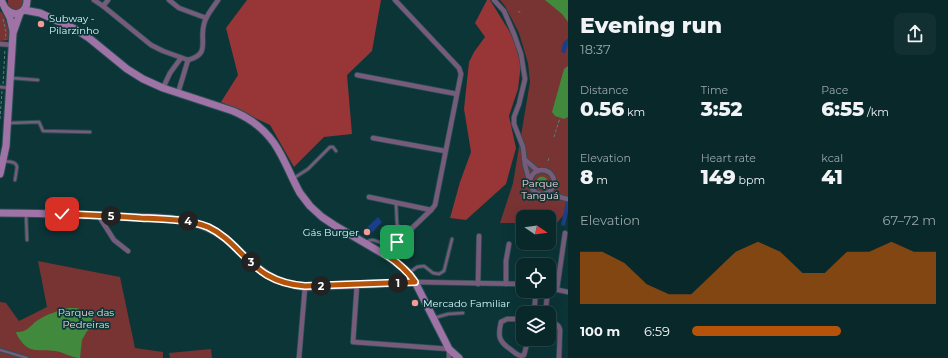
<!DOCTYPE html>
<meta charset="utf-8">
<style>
body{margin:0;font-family:Montserrat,sans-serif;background:#123032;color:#f1f3f6;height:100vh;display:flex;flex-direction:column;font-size:15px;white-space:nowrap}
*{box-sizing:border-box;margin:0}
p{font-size:13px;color:#99a6a8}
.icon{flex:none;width:22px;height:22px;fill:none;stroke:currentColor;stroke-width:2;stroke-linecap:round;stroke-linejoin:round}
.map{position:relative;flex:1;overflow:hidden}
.sheet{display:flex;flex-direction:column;background:#09282a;width:380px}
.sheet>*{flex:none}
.needle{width:26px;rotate:103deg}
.controls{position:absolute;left:516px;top:210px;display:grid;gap:8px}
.controls a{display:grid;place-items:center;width:40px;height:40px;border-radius:8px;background:#09282a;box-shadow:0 4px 16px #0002,0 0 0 1px #294447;font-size:20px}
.pin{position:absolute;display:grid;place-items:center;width:34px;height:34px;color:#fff;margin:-17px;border-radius:8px;box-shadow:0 2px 6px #0006}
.km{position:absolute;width:20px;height:20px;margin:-10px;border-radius:50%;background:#222;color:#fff;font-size:11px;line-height:20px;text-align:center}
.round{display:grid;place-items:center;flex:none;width:42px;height:42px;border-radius:8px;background:#123032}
.summary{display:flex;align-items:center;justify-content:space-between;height:68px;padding:0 12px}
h1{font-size:22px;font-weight:800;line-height:30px}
.figures{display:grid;grid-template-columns:repeat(3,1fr);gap:6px;height:68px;padding:4px 12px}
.figures div{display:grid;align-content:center}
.figures b{font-size:20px;font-weight:800}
.figures small{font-size:11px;font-weight:400}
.figures p{font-size:11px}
.chart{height:112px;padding:8px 12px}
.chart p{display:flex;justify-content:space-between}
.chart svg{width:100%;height:72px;margin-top:4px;fill:#b45309;opacity:.7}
ul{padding:0 12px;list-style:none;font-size:13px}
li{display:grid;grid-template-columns:64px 48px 1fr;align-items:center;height:30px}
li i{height:10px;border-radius:5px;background:#b45309}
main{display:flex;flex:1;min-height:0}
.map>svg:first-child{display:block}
.green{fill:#783333}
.forest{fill:#973537}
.water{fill:#41893d}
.building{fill:#1a3e89}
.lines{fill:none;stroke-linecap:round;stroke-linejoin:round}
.lane-casing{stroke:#285154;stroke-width:4.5}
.street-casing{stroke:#285154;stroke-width:6}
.secondary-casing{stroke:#285154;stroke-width:9}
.path{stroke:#547e81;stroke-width:1;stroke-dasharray:3 2;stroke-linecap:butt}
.lane{stroke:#775b7b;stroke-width:2.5}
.street{stroke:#775b7b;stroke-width:4.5}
.secondary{stroke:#9f73a5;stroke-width:7}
.route-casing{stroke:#fff;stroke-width:8}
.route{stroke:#b45309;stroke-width:5}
.poi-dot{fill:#f59b97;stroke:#0c3538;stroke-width:1.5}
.labels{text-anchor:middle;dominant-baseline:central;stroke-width:3.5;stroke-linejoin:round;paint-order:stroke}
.poi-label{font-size:10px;fill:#d1fbff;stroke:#0c3538;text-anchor:start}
.park-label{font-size:10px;fill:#f3d7d5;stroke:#0c3538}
</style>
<main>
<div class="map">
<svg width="568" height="358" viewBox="0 0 568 358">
<rect width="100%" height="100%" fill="#0c3538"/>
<!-- green -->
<g class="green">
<path d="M8,0H24L22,8L14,11L8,7Z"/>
<path d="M500,0H568V210L555,225L549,224V217H523V223H500L513,183L530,82L528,63L519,33L505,6Z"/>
<path d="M0,11L3,14L9,29V40L0,41Z"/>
<path d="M38,261L120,277L135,348L163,352V358H0V302L6,303L19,321L47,307Z"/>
<path d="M211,349L212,358H170L169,353Z"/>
</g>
<!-- forest -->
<g class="forest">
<path d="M247,0H381L372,51L347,75L352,134L324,137L294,167L270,125L221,102L238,75L226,28Z"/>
<path d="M487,0H490L513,37L521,64L518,89L509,116L516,148L506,184L466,220L450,218L460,182L471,152L464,109L469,62L474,52L485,37L475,23Z"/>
</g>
<!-- water -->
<g class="water">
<path d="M545,0H568V22L562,14Z"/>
<path d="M568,66V117L564,119L555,116L552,112L564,69Z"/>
<circle cx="542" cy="182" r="5.5"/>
<path d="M68,308H77L84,311V314L87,317L89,314L92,316L93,322L92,329L87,331L82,340L80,358C71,358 64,352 55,351C41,349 30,354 21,341C19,338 17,336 16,332C29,332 29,326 38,320C47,314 58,311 68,308Z"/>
</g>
<!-- building -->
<g class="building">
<path d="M568,38V44L565,53L561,52L563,43Z"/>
<path d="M567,198L568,212L565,226L561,225Z"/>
<path d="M378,217L382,222L368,237L362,232Z"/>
</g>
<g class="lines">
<!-- lane casing -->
<g class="lane-casing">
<g id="lane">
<path d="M11,78L38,80"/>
<path d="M0,87L9,88"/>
<path d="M9,123L39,122L43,131L90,132"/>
<path d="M4,161C9,162 16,161 17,167L15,180"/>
<path d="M294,178L308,169L330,147H333L336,151"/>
<path d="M396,203L397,224L399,227L408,232"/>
<path d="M26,214L27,240"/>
<path d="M391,235L397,242"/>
<path d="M366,242C374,238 374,241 382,243L385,241L399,227"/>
<path d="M409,273L417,267L424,266L433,273L439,274L444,271L452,239"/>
<path d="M434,318L448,314L463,313"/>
<path d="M0,350L27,358"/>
</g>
</g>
<!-- street casing -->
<g class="street-casing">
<g id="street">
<path d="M94,0L103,6L151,45L163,51L188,60C211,54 199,41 204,24C206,15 213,8 218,0"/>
<path d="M169,0L179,8L206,18"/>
<path d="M494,0L504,11L514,34L521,54L525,79L519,104L514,117V124L523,147L525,165L530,183"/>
<path d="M103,6L108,0"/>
<path d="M0,44L13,45"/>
<path d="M357,75L457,94"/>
<path d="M163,88L170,73L181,58"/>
<path d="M178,93L188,60"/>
<path d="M373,138L445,151"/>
<path d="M524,159L538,171"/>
<circle cx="542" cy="182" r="12"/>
<path d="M546,193L567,199"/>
<path d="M369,197L431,210"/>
<path d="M98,215L114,240L128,251"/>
<path d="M385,254L431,210L435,205L461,74L459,68L395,0"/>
<path d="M415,282L523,284"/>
<path d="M357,284L353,342L449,349V358"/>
<path d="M478,284L479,236"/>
<path d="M506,284V261L509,244"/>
<path d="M549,288L568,292"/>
<path d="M557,289L565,233"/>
<path d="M534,313L536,291"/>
<path d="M545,313L548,291"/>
<path d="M523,319H507L501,322C498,335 498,341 510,349C514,352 517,355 521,356L524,355L528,340"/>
<path d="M549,322C554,323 559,324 560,330L559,358"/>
<path d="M299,358L305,287"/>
</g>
</g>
<!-- secondary casing -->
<g class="secondary-casing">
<g id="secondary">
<path d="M1,0L10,18L13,31"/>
<path d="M6,9C15,18 27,13 27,0"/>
<path d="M24,10L40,13L75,29L89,38L127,69L143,79L163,88L233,111C250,118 264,129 274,143C285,159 291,177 300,193L310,206L322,217L334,225L392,259L409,273L415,282L445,341L449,349L459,358"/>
<path d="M0,174L6,146L13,33L20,13"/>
<path d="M0,213C42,213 85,215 128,217C154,218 181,217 206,227C231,237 245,261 268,275C279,282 291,285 305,287L415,282"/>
</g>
</g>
<!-- path -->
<g class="path">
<path d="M518,11L522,14"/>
<path d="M3,19L6,32L5,40"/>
<path d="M3,84L5,49"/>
<path d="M0,119L2,91"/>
<path d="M554,137L560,118"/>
<path d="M548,161L549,158"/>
</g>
<!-- lane -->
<use href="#lane" class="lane"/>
<!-- street -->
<use href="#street" class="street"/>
<!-- secondary -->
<use href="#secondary" class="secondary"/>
</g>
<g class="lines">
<!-- route casing -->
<g class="route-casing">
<path id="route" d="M62,214C88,215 115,216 141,218C164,219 187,219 208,227C232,238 245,262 267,275C279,282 291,285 305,286L415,282C407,270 397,262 385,254L397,242"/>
</g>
<!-- route -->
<use href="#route" class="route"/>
</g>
<!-- markers -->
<g class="poi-dot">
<circle cx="41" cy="24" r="4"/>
<circle cx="367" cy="232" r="4"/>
<circle cx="415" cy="303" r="4"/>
</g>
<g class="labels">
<!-- poi labels -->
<g class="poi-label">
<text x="49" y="18">Subway -<tspan x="49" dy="12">Pilarzinho</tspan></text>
<text x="359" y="232" text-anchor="end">Gás Burger</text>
<text x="423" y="303">Mercado Familiar</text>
</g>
<!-- park labels -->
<g class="park-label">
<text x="540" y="183">Parque<tspan x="540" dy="12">Tanguá</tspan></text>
<text x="86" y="312">Parque das<tspan x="86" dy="12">Pedreiras</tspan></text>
</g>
</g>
</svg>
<div class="controls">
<a><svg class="needle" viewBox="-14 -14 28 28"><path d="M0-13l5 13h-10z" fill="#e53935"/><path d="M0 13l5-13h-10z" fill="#99a6a8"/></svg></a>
<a><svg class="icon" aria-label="locate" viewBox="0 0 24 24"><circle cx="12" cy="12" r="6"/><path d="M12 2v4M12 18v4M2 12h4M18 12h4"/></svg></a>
<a><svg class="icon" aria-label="layers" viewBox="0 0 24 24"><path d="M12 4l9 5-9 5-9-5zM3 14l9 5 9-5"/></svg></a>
</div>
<div class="pin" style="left:397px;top:242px;background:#1e9e55"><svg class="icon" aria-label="arrive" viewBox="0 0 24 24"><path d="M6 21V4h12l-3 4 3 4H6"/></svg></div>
<div class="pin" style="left:62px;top:214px;background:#d93025"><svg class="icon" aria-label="check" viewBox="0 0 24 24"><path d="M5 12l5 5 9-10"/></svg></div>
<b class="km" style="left:398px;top:283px">1</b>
<b class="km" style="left:321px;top:286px">2</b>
<b class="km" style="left:251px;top:262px">3</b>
<b class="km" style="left:188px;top:221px">4</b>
<b class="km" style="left:111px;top:216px">5</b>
</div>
<section class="sheet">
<div class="summary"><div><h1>Evening run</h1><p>18:37</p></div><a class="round"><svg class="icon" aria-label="share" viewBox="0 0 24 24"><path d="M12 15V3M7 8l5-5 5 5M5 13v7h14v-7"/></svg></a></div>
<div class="figures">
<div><p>Distance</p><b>0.56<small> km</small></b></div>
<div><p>Time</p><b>3:52</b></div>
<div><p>Pace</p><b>6:55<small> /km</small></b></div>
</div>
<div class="figures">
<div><p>Elevation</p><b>8<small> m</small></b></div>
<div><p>Heart rate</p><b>149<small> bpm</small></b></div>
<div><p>kcal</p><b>41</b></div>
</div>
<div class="chart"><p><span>Elevation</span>67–72 m</p>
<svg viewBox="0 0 160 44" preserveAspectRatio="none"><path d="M0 44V12L10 12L20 19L30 32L40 38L50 38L60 25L70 12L80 6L90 12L100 25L110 25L120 12L130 12L140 6L150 12L160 12V44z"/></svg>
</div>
<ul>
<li><b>100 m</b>6:59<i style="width:61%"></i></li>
</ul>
</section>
</main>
